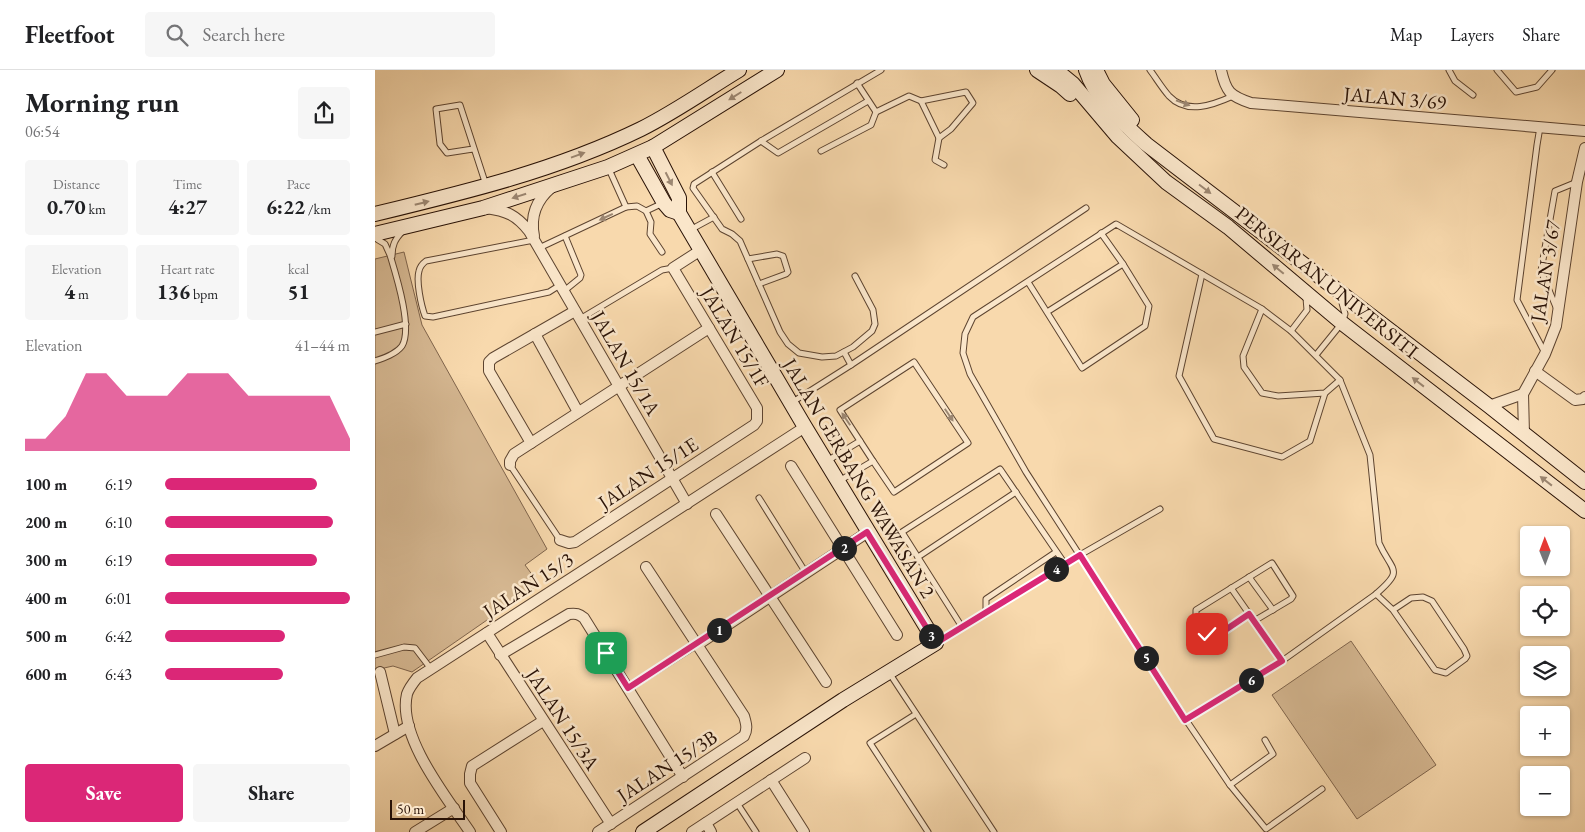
<!DOCTYPE html>
<meta charset="utf-8">
<style>
body{margin:0;font-family:"EB Garamond",serif;background:#f6f6f6;color:#202124;height:100vh;display:flex;flex-direction:column;font-size:19px;white-space:nowrap}
*{box-sizing:border-box;margin:0}
p{font-size:16px;color:#757577}
.icon{flex:none;width:28px;height:28px;fill:none;stroke:currentColor;stroke-width:2;stroke-linecap:round;stroke-linejoin:round}
.map{position:relative;flex:1;overflow:hidden}
.sheet{display:flex;flex-direction:column;background:#fff;width:375px}
.sheet>*{flex:none}
.needle{width:32px;rotate:359deg}
.controls{position:absolute;left:1145px;top:456px;display:grid;gap:10px}
.controls a{display:grid;place-items:center;width:50px;height:50px;border-radius:5px;background:#fff;box-shadow:0 1px 4px #0004;font-size:25px}
.scale{position:absolute;left:15px;bottom:12px;width:75px;box-sizing:border-box;padding-left:5px;border:2px solid #291206;border-top:0;font-size:14px;line-height:18px;white-space:nowrap;color:#291206;-webkit-text-stroke:4px #fae6ca;paint-order:stroke}
.pin{position:absolute;display:grid;place-items:center;width:42px;height:42px;color:#fff;margin:-21px;border-radius:10px;box-shadow:0 2px 8px #0006}
.km{position:absolute;width:25px;height:25px;margin:-12px;border-radius:50%;background:#222;color:#fff;font-size:14px;line-height:25px;text-align:center}
.round{display:grid;place-items:center;flex:none;width:52px;height:52px;border-radius:5px;background:#f6f6f6}
.head{display:flex;align-items:center;justify-content:space-between;height:85px;padding:0 25px}
h1{font-size:28px;font-weight:700;line-height:38px}
.metrics{display:grid;grid-template-columns:repeat(3,1fr);gap:8px;height:85px;padding:5px 25px}
.metrics div{display:grid;align-content:center;border-radius:5px;background:#f6f6f6;text-align:center}
.metrics b{font-size:21px;font-weight:700}
.metrics small{font-size:14px;font-weight:400}
.metrics p{font-size:14px}
.chart{height:140px;padding:10px 25px}
.chart p{display:flex;justify-content:space-between}
.chart svg{width:100%;height:90px;margin-top:5px;fill:#db2777;opacity:.7}
.button{display:flex;gap:10px;margin-top:auto;padding:10px 25px}
.button a{flex:1;height:58px;border-radius:5px;background:#db2777;color:#fff;font-size:20px;font-weight:700;line-height:58px;text-align:center}
.button a+a{background:#f6f6f6;color:#202124}
ul{padding:0 25px;list-style:none;font-size:16px}
li{display:grid;grid-template-columns:80px 60px 1fr;align-items:center;height:38px}
li i{height:12px;border-radius:6px;background:#db2777}
header{display:flex;align-items:center;gap:30px;box-sizing:border-box;height:70px;padding:0 25px;background:#fff;border-bottom:1px solid #e0e0e0}
header strong{font-size:24px}
nav{display:flex;gap:28px;margin-inline-start:auto;font-size:18px}
.search{width:350px;height:45px;background:#f6f6f6;display:flex;align-items:center;gap:12px;box-sizing:border-box;padding:0 18px;border-radius:5px;color:#757577;font-size:19px}
main{display:flex;flex:1;min-height:0}
.map>svg:first-child{display:block}
.green{fill:#d5b791;stroke:#7f644c}
.lines{fill:none;stroke-linecap:round;stroke-linejoin:round}
.lane-casing{stroke:#5d4430;stroke-width:7}
.street-casing{stroke:#5d4430;stroke-width:12}
.secondary-casing{stroke:#291206;stroke-width:16}
.lane{stroke:#fae6ca;stroke-width:5}
.street{stroke:#fae6ca;stroke-width:10}
.secondary{stroke:#fae6ca;stroke-width:14}
.oneway{fill:#9c8772}
.route-casing{stroke:#fff;stroke-width:10}
.route{stroke:#db2777;stroke-width:6}
.labels{text-anchor:middle;dominant-baseline:central;stroke-width:5;stroke-linejoin:round;paint-order:stroke}
.street-label{font-size:20px;fill:#291206;stroke:#fae6ca}
</style>
<header>
<strong>Fleetfoot</strong>
<div class="search"><svg class="icon" aria-label="search" viewBox="0 0 24 24"><circle cx="10" cy="10" r="6"/><path d="M15 15l6 6"/></svg>Search here</div>
<nav><a>Map</a><a>Layers</a><a>Share</a></nav>
</header>
<main>
<section class="sheet">
<div class="head"><div><h1>Morning run</h1><p>06:54</p></div><a class="round"><svg class="icon" aria-label="share" viewBox="0 0 24 24"><path d="M12 15V3M7 8l5-5 5 5M5 13v7h14v-7"/></svg></a></div>
<div class="metrics">
<div><p>Distance</p><b>0.70<small> km</small></b></div>
<div><p>Time</p><b>4:27</b></div>
<div><p>Pace</p><b>6:22<small> /km</small></b></div>
</div>
<div class="metrics">
<div><p>Elevation</p><b>4<small> m</small></b></div>
<div><p>Heart rate</p><b>136<small> bpm</small></b></div>
<div><p>kcal</p><b>51</b></div>
</div>
<div class="chart"><p><span>Elevation</span>41–44 m</p>
<svg viewBox="0 0 160 44" preserveAspectRatio="none"><path d="M0 44V38L10 38L20 27L30 6L40 6L50 17L60 17L70 17L80 6L90 6L100 6L110 17L120 17L130 17L140 17L150 17L160 38V44z"/></svg>
</div>
<ul>
<li><b>100 m</b>6:19<i style="width:82%"></i></li>
<li><b>200 m</b>6:10<i style="width:91%"></i></li>
<li><b>300 m</b>6:19<i style="width:82%"></i></li>
<li><b>400 m</b>6:01<i style="width:100%"></i></li>
<li><b>500 m</b>6:42<i style="width:65%"></i></li>
<li><b>600 m</b>6:43<i style="width:64%"></i></li>
</ul>
<div class="button"><a>Save</a><a>Share</a></div>
</section>
<div class="map">
<svg width="1210" height="762" viewBox="0 0 1210 762">
<rect width="100%" height="100%" fill="#f8d9ad"/>
<filter id="stains"><feTurbulence type="fractalNoise" baseFrequency=".004" numOctaves="4"/><feColorMatrix values="0 0 0 0 .2 0 0 0 0 .09 0 0 0 0 .02 0 0 0 .5 -.17"/></filter>
<radialGradient id="worn" r=".72"><stop offset=".6" stop-color="#630" stop-opacity="0"/><stop offset="1" stop-color="#630" stop-opacity=".3"/></radialGradient>
<!-- green -->
<g class="green">
<path d="M29,182L47,255L172,479L150,495L164,514L37,602L18,596L0,600V189Z"/>
<path d="M976,571L1061,695L982,749L897,625Z"/>
</g>
<g class="lines">
<!-- lane casing -->
<g class="lane-casing">
<g id="lane">
<path d="M775,0C781,8 787,18 794,26C812,45 838,35 858,26"/>
<path d="M1074,0L1080,11L1098,25"/>
<path d="M1122,0L1141,22L1162,17L1177,0"/>
<path d="M482,13L501,42L534,26L546,31L564,68"/>
<path d="M546,31L591,22L598,33L576,59L564,68L560,90L569,95"/>
<path d="M1165,57L1162,75L1142,230L1170,283"/>
<path d="M386,71L403,83L493,31"/>
<path d="M98,79L72,83L65,74L61,39L85,35L111,115"/>
<path d="M446,81L496,55L501,42"/>
<path d="M337,102L366,149"/>
<path d="M251,137L262,136L271,141L276,152L275,164L287,182"/>
<path d="M271,141L288,133"/>
<path d="M315,160L339,147"/>
<path d="M726,163L748,194"/>
<path d="M0,168L10,174L15,185C21,205 38,258 27,276C21,284 9,288 0,291"/>
<path d="M159,170L51,191C47,194 45,196 44,201C41,211 46,235 50,246L58,247L174,222L185,215"/>
<path d="M164,178L251,137L233,97"/>
<path d="M17,186C17,175 20,169 28,161"/>
<path d="M373,189L402,184L408,186L413,202L411,204L384,214"/>
<path d="M827,204L804,306L839,369L907,387L935,371L950,323"/>
<path d="M480,206L498,240L500,254L497,261L478,277L461,286L447,287L424,283L413,274L405,262L365,171L357,164L347,159L318,118L319,114L386,71L506,0"/>
<path d="M653,212L707,298L770,256L774,236L748,194L672,242"/>
<path d="M189,221L205,208L206,205L190,166"/>
<path d="M1181,237L1166,201L1180,121L1202,112"/>
<path d="M887,239L868,286L869,297L887,323L903,326L950,323L965,310"/>
<path d="M205,249L287,200L298,198"/>
<path d="M916,261L932,240L931,228"/>
<path d="M0,262L31,254"/>
<path d="M469,282L476,295"/>
<path d="M941,285L967,253L970,244L966,229"/>
<path d="M416,333L476,295L711,138"/>
<path d="M485,371L498,391"/>
<path d="M452,391L485,371L465,340L539,292L593,373L519,422L498,391L464,411"/>
<path d="M135,395L185,470"/>
<path d="M384,428L431,503"/>
<path d="M543,487L641,422"/>
<path d="M874,507L898,540"/>
<path d="M856,518L907,591"/>
<path d="M1001,524L1018,540L1060,600L1071,603L1090,589L1092,586L1089,579L1057,531L1048,527L1036,528L1018,540"/>
<path d="M611,543V529L681,482"/>
<path d="M874,543L840,567L832,564L821,545V540L897,493L918,526L916,529L879,551"/>
<path d="M587,557L527,462L625,399L690,494"/>
<path d="M561,573L705,485L785,439"/>
<path d="M0,585L29,577L40,578L56,599"/>
<path d="M515,604L619,762"/>
<path d="M253,619L322,575"/>
<path d="M541,644L495,673L553,762"/>
<path d="M811,650L907,591L1001,524C1030,499 1017,502 1004,473L995,385L965,310L916,261L887,239L741,154L598,247L590,264L588,283L595,304L651,402L811,650L855,715L891,759L947,719"/>
<path d="M855,715L898,684L890,670"/>
<path d="M362,733L381,762"/>
</g>
</g>
<!-- street casing -->
<g class="street-casing">
<g id="street">
<path d="M846,0C851,22 855,26 876,33L1210,61"/>
<path d="M111,138C132,141 141,145 154,161L312,434"/>
<path d="M159,166C155,146 161,130 177,117"/>
<path d="M160,264L203,342"/>
<path d="M1160,301L1200,330L1208,329L1210,327"/>
<path d="M1114,336L1148,324"/>
<path d="M1149,364L1148,324L1170,284L1181,256L1202,112L1210,78"/>
<path d="M156,373L114,301V292L118,288L200,241"/>
<path d="M135,395V391L139,384L334,258"/>
<path d="M416,396L522,565"/>
<path d="M341,444L451,612"/>
<path d="M185,470L194,473L200,472L379,355L382,351V338L298,198L326,180"/>
<path d="M112,563L236,754"/>
<path d="M322,575L493,462"/>
<path d="M125,585L194,544C201,543 204,544 209,548L308,707"/>
<path d="M5,602L20,664"/>
<path d="M0,676L34,656"/>
<path d="M396,710L429,762"/>
<path d="M331,753L336,762"/>
<path d="M40,762L79,738"/>
<path d="M95,762C72,728 22,666 32,624C34,618 38,613 42,608L430,357"/>
<path d="M126,762L95,713V704L97,696L168,651"/>
<path d="M223,762L369,666C373,659 371,653 369,646L271,497"/>
<path d="M317,762L430,688"/>
</g>
</g>
<!-- secondary casing -->
<g class="secondary-casing">
<g id="secondary">
<path d="M662,0L686,16L695,24"/>
<path d="M681,0L698,14L743,67L791,112L853,157L967,253L1210,441"/>
<path d="M711,0C721,30 748,53 771,74L1114,336L1210,412"/>
<path d="M721,0L728,14L757,50"/>
<path d="M262,85L289,133L295,140L304,143"/>
<path d="M0,144C91,122 182,100 266,59C300,42 331,20 364,0"/>
<path d="M0,164L108,138L233,97L278,77L402,0"/>
<path d="M268,762L468,630L561,573L430,357L304,143V128L278,77"/>
</g>
</g>
<!-- lane -->
<use href="#lane" class="lane"/>
<!-- street -->
<use href="#street" class="street"/>
<!-- secondary -->
<use href="#secondary" class="secondary"/>
</g>
<!-- one-way arrows -->
<defs><path id="oneway-solid" d="M-6-.8H1V-3.2L6.5 0L1 3.2V.8H-6Z" transform="scale(1.25)"/></defs>
<g class="oneway">
<use href="#oneway-solid" transform="translate(360 26) rotate(148)"/>
<use href="#oneway-solid" transform="translate(808 33) rotate(20)"/>
<use href="#oneway-solid" transform="translate(203 85) rotate(-20)"/>
<use href="#oneway-solid" transform="translate(294 109) rotate(63)"/>
<use href="#oneway-solid" transform="translate(830 119) rotate(37)"/>
<use href="#oneway-solid" transform="translate(144 126) rotate(162)"/>
<use href="#oneway-solid" transform="translate(47 133) rotate(-14)"/>
<use href="#oneway-solid" transform="translate(231 147) rotate(155)"/>
<use href="#oneway-solid" transform="translate(903 199) rotate(-140)"/>
<use href="#oneway-solid" transform="translate(1043 312) rotate(-142)"/>
<use href="#oneway-solid" transform="translate(574 345) rotate(56)"/>
<use href="#oneway-solid" transform="translate(471 349) rotate(-124)"/>
<use href="#oneway-solid" transform="translate(1171 411) rotate(-142)"/>
</g>
<g class="lines">
<!-- route casing -->
<g class="route-casing">
<path id="route" d="M231,583L253,618L492,462L561,573L705,485L810,650L907,591L874,544L840,567L832,564"/>
</g>
<!-- route -->
<use href="#route" class="route"/>
</g>
<g class="labels">
<!-- street labels -->
<g class="street-label">
<text transform="translate(1020 28) rotate(5)">JALAN 3/69</text>
<text transform="translate(1170 201) rotate(-81)">JALAN 3/67</text>
<text transform="translate(952 212) rotate(39)">PERSIARAN UNIVERSITI</text>
<text transform="translate(360 267) rotate(59)">JALAN 15/1F</text>
<text transform="translate(251 293) rotate(60)">JALAN 15/1A</text>
<text transform="translate(273 403) rotate(-33)">JALAN 15/1E</text>
<text transform="translate(484 408) rotate(59)">JALAN GERBANG WAWASAN 2</text>
<text transform="translate(153 515) rotate(-33)">JALAN 15/3</text>
<text transform="translate(188 649) rotate(57)">JALAN 15/3A</text>
<text transform="translate(292 696) rotate(-33)">JALAN 15/3B</text>
</g>
</g>
<rect width="100%" height="100%" filter="url(#stains)"/>
<rect width="100%" height="100%" fill="url(#worn)"/>
</svg>
<div class="controls">
<a><svg class="needle" viewBox="-14 -14 28 28"><path d="M0-13l5 13h-10z" fill="#e53935"/><path d="M0 13l5-13h-10z" fill="#757577"/></svg></a>
<a><svg class="icon" aria-label="locate" viewBox="0 0 24 24"><circle cx="12" cy="12" r="6"/><path d="M12 2v4M12 18v4M2 12h4M18 12h4"/></svg></a>
<a><svg class="icon" aria-label="layers" viewBox="0 0 24 24"><path d="M12 4l9 5-9 5-9-5zM3 14l9 5 9-5"/></svg></a>
<a>+</a>
<a>−</a>
</div>
<div class="scale">50 m</div>
<div class="pin" style="left:231px;top:583px;background:#1e9e55"><svg class="icon" aria-label="arrive" viewBox="0 0 24 24"><path d="M6 21V4h12l-3 4 3 4H6"/></svg></div>
<div class="pin" style="left:832px;top:564px;background:#d93025"><svg class="icon" aria-label="check" viewBox="0 0 24 24"><path d="M5 12l5 5 9-10"/></svg></div>
<b class="km" style="left:344px;top:560px">1</b>
<b class="km" style="left:469px;top:478px">2</b>
<b class="km" style="left:556px;top:566px">3</b>
<b class="km" style="left:681px;top:499px">4</b>
<b class="km" style="left:771px;top:588px">5</b>
<b class="km" style="left:876px;top:610px">6</b>
</div>
</main>
